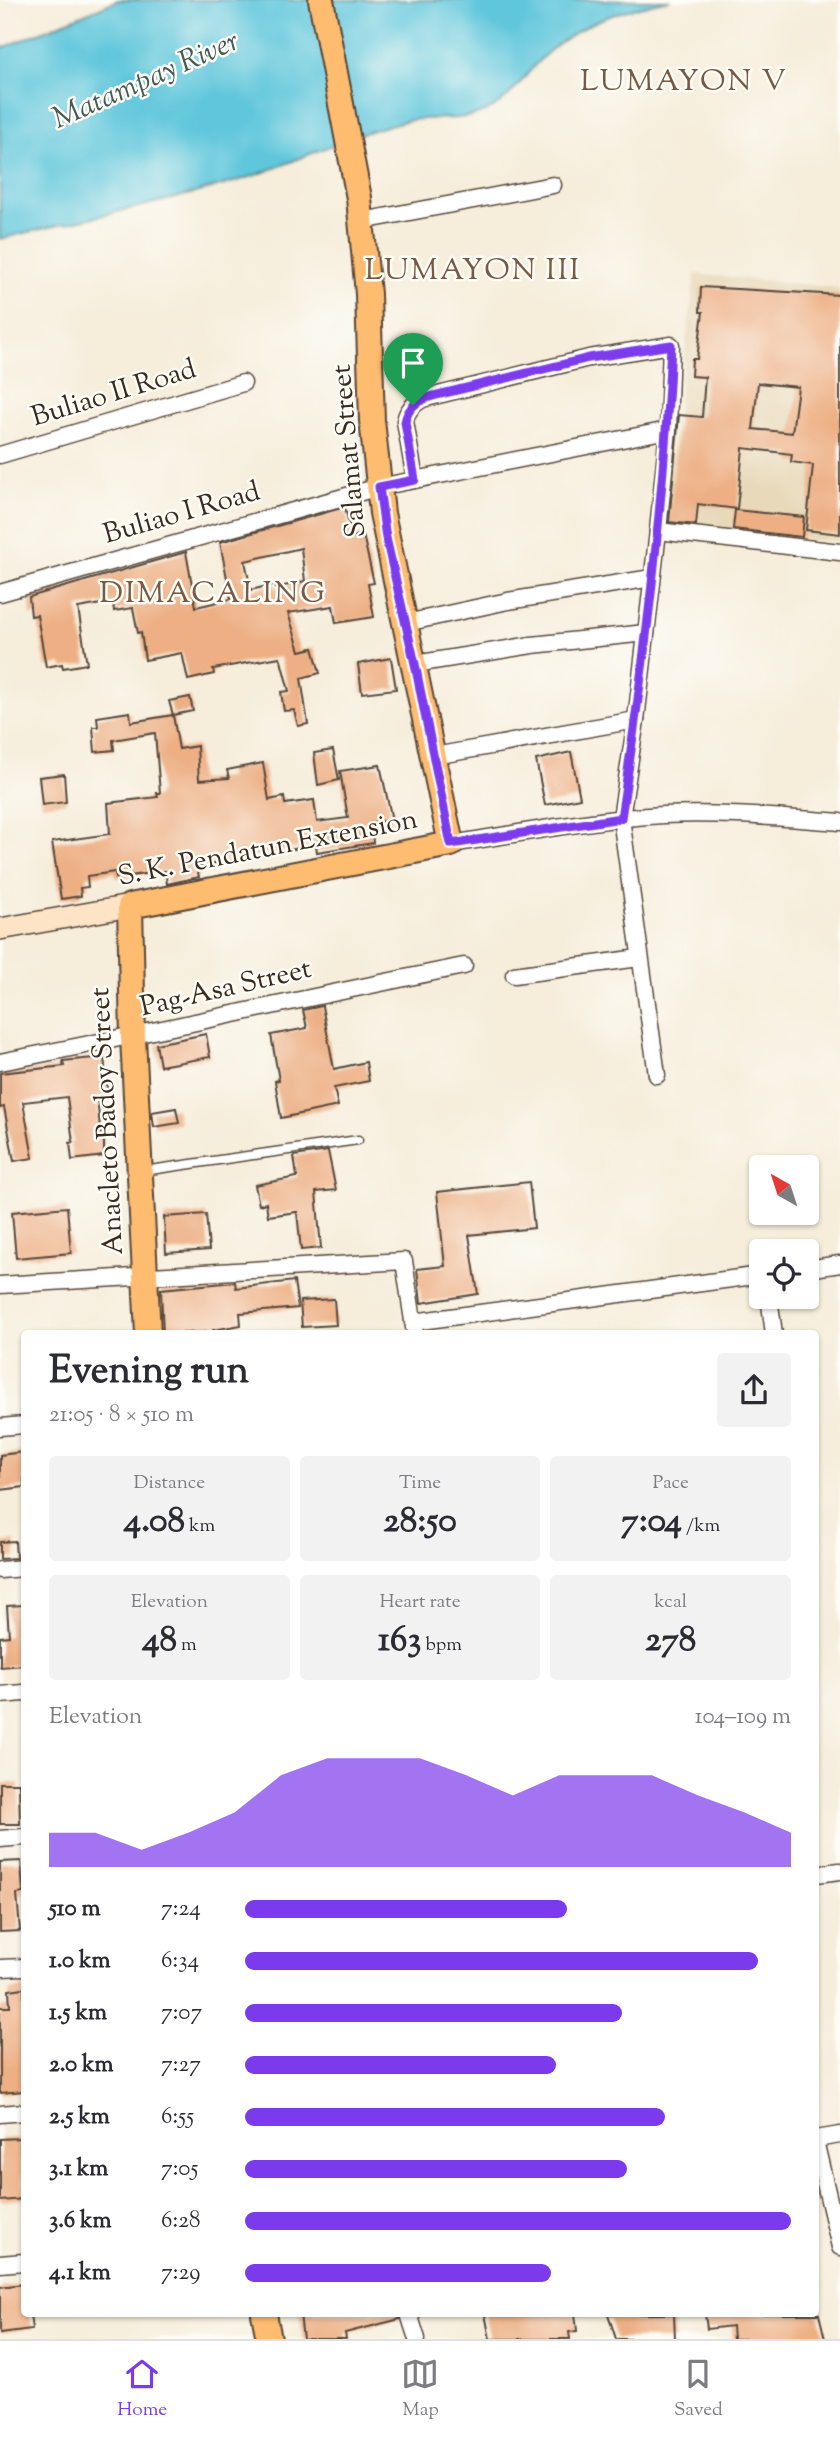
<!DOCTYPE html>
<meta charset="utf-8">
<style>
body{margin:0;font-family:"Sorts Mill Goudy",serif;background:#f2f2f3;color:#2b2b33;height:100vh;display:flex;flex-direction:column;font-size:26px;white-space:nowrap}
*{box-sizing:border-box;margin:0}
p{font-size:23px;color:#7c7c81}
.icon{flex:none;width:38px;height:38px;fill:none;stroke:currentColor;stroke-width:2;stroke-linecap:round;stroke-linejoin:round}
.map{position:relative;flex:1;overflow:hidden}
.side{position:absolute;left:21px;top:1330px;width:798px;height:987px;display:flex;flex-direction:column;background:#fff;border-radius:7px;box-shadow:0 2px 5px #0004}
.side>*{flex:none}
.needle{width:46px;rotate:321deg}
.tools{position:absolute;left:749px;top:1155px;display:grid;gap:14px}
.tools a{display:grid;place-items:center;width:70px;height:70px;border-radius:7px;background:#fff;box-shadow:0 2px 5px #0004;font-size:35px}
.pin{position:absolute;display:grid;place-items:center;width:60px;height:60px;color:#fff;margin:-72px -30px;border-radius:50% 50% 50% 0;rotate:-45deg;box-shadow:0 0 7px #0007}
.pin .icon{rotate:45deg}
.round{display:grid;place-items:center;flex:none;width:74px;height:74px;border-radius:7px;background:#f2f2f3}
.overview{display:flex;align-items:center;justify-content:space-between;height:119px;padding:0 28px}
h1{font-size:38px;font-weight:700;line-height:52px}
.stats{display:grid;grid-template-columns:repeat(3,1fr);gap:10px;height:119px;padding:7px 28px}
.stats div{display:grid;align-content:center;border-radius:7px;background:#f2f2f3;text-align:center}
.stats b{font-size:35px;font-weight:700}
.stats small{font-size:19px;font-weight:400}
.stats p{font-size:19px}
.chart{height:196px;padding:14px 28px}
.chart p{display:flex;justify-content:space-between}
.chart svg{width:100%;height:126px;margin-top:7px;fill:#7c3aed;opacity:.7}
ul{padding:0 28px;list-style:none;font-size:23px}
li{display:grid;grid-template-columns:112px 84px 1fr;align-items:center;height:52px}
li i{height:18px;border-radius:9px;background:#7c3aed}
.dock{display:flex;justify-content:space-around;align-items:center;height:98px;border-top:2px solid #e1e1e2;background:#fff;font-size:19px;color:#7c7c81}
.dock a{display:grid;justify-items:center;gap:4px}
.dock .active{color:#7c3aed}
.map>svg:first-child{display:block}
.built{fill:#e8d9ba}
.water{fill:#5fc6db;stroke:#4d787c;stroke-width:2}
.building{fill:#edaf83;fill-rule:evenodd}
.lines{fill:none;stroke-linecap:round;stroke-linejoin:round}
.lane-casing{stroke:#57473a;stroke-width:11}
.street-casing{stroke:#57473a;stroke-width:19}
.secondary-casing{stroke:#57473a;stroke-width:24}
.primary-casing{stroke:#57473a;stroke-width:28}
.lane{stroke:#fff;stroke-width:8}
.street{stroke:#fff;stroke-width:16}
.secondary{stroke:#fee4c6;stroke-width:21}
.primary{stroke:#fdbc70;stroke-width:24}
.route-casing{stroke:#fff;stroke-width:14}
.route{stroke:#7c3aed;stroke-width:9}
.labels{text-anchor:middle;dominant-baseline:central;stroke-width:5;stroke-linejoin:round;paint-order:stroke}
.street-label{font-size:28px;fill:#3b2a1e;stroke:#fdfcf7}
.water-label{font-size:30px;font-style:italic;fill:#465957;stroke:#fdfcf7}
.neighbourhood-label{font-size:30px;letter-spacing:2px;fill:#795941;stroke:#fdfcf7}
</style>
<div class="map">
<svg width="840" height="2339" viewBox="0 0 840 2339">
<rect width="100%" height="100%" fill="#fdfcf7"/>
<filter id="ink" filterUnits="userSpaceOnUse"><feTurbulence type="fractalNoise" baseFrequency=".0143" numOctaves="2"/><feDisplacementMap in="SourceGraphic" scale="14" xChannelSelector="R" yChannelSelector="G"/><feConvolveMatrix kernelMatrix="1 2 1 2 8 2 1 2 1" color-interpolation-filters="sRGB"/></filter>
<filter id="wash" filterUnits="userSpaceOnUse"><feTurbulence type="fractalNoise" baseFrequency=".00686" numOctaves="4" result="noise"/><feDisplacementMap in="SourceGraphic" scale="28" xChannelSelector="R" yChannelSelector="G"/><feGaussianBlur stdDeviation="1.57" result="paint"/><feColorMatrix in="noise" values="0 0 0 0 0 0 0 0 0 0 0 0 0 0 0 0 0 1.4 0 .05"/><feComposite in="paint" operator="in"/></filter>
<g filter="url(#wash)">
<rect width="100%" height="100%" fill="#f6edda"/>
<!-- built -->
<path class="built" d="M695,274L840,288V542L662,527Z"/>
<!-- water -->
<path class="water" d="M118,0H670C622,10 584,20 546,54C525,73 511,101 485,112C458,123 429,115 401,122C348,135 299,161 247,178C166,203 82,219 0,239V49Z"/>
<g id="blocks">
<!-- building -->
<g class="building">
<path d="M701,287L840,295V534L806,530L813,465L791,462L792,454L743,448L737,509L698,504L696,525L669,522L679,415L702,417L705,377L691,376L692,359H697L703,312H700ZM758,383L798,387L792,433L753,429Z"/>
<path d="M345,507L352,537L363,535L374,583L368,584L374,617L336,623L333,606L288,613L300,651L313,648L320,673L301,678L308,724L298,726L294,710L284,711L281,692L289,691L280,657L213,669L214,674L188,680L182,653L145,660L141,632L138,633L133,608L114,611L113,602L78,608L87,664L63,668L62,664L46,667L37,615L31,616L29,597L186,552L196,607L231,599L220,542ZM301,548L305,581L276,588L275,584L251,590L245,561Z"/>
<path d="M735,510L804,517L802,537L733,529Z"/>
<path d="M391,658L396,689L362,693L358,664Z"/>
<path d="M190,697L193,711L173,715L169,701Z"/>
<path d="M130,712L131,722L173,715L179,749L197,746L199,780L229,778L227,770L263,763L269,800L284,797L285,804L314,800L317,822L348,818L340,771L380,765L392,820L371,823L373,843L317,852L316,845L197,867L199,877L167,884L165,871L116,878L115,872L87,876L88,887L80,888L81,896L61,899L52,842L110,834L108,803L158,797L157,793H160L155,733L113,740L114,750L95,752L93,727H98L97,717Z"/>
<path d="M333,750L339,780L318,785L314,753Z"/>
<path d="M571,752L580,798L545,805L536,760Z"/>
<path d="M64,774L66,802L42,805L39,777Z"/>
<path d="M322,1006L334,1069L366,1062L369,1081L334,1088L338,1106L281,1118L275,1081L279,1080L271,1035L307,1028L303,1010Z"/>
<path d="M206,1034L210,1057L160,1066L156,1044Z"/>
<path d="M104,1057L108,1096L97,1097L101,1138H104V1156L72,1160L70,1143L73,1142L67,1097L23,1102L33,1158L14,1161L4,1107L0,1108V1073L64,1066L63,1061Z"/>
<path d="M176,1108L179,1123L154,1127L152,1112Z"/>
<path d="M328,1151L336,1190L316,1192L321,1248L301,1250L297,1212L268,1216L266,1203L259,1205L255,1185L297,1177L294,1156Z"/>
<path d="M529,1182L534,1228L469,1235L478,1294L421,1303L417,1269L445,1266L437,1192Z"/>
<path d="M67,1207L71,1253L16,1258L12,1212Z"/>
<path d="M206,1214L209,1250L166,1253L164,1217Z"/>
<path d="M294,1281L298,1308L240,1313L241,1325L213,1330V1332L163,1334L161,1289L235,1282L236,1288Z"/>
<path d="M334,1299L336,1325L302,1327L300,1301Z"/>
<path d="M24,1452V1487L0,1490V1455Z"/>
<path d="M15,1541L16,1558L0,1559V1542Z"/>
<path d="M24,1605V1665L0,1667V1637L9,1636L7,1606Z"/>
<path d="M0,1783H19L20,1824H0Z"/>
<path d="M21,1861L23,1893L17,1894L20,1931L0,1932V1862Z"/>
<path d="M24,1988V2091L0,2093V2007H10L9,1990Z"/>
<path d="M20,2138L24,2199L0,2201V2139Z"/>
<path d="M24,2284V2314H30L32,2329L0,2333V2287Z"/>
<path d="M300,2314H399L400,2319L345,2333L346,2339H303Z"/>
<path d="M485,2314H575L577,2331L569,2332L570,2339H490Z"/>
<path d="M608,2314H674L675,2339H616Z"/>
<path d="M705,2314H819L825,2339H733L732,2326L707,2329Z"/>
</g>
</g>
</g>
<g filter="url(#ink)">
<use href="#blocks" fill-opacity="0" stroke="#57473a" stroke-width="2"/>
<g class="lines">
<!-- lane casing -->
<g class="lane-casing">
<path id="lane" d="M143,1171L358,1140"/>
</g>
<!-- street casing -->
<g class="street-casing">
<g id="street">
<path d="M362,221L553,185"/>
<path d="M0,455L243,383"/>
<path d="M415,480L405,421C407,410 413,405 422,399L589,358L671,345L668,430L658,531L636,720L621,818L657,1075"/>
<path d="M658,531L840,552"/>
<path d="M0,593L379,487L668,430"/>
<path d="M406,623L508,601L652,578"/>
<path d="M415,664L532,645L646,633"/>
<path d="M434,756L636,720"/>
<path d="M451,844C522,833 592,819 663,815C722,812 782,818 840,822"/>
<path d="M514,975L639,958"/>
<path d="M0,1062C155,1032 309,997 464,966"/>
<path d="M807,1269L840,1264"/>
<path d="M0,1285L404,1261L415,1334"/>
<path d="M769,1297L774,1334"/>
<path d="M413,1322L761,1275"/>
<path d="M0,1427L24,1425"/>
<path d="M0,1570L24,1568"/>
<path d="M0,1695L24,1693"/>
<path d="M0,1839L24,1837"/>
<path d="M816,1874L840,1871"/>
<path d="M0,1968L24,1967"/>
<path d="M0,2114L24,2112"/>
<path d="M816,2139L840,2135"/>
<path d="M816,2145L840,2247"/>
<path d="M0,2264L24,2262"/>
<path d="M409,2314L417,2339"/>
</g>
</g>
<!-- secondary casing -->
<g class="secondary-casing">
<path id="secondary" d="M0,929L130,906"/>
</g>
<!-- primary casing -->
<g class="primary-casing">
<g id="primary">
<path d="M148,1334L133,1037L130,906L451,844L382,513L372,420L368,294L359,198L321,0"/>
<path d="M264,2314L269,2339"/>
</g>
</g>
<!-- lane -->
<use href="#lane" class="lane"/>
<!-- street -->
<use href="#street" class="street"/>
<!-- secondary -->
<use href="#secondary" class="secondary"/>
<!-- primary -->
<use href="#primary" class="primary"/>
</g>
</g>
<g class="lines" filter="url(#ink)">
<!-- route casing -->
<g class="route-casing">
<path id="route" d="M671,345C664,504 645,661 621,818L451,844L415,664L386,538L379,487L415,480L405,422C408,406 419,400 433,396L589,358Z"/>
</g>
<!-- route -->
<use href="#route" class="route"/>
</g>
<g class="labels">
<!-- street labels -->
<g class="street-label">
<text transform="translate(114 394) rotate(-17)">Buliao II Road</text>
<text transform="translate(350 451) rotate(-95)">Salamat Street</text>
<text transform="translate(182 514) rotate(-16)">Buliao I Road</text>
<text transform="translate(268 849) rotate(-11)">S. K. Pendatun Extension</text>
<text transform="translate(226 989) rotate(-13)">Pag-Asa Street</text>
<text transform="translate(108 1121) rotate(-93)">Anacleto Badoy Street</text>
</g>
<!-- water labels -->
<g class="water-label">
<text transform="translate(146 81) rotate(-24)">Matampay River</text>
</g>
<!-- neighbourhood labels -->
<g class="neighbourhood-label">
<text x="684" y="82">LUMAYON V</text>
<text x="473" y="271">LUMAYON III</text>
<text x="213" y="594">DIMACALING</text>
</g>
</g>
</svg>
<div class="tools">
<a><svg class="needle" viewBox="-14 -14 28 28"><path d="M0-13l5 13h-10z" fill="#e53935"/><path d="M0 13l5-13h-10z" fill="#7c7c81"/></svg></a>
<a><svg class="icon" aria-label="locate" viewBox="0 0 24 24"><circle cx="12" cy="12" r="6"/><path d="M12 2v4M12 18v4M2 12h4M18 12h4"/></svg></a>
</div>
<div class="pin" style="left:413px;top:405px;background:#1e9e55"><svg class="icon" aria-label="arrive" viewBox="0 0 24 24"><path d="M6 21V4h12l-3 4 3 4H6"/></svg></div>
<section class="side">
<div class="overview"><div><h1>Evening run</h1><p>21:05 · 8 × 510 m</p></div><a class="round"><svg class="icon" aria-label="share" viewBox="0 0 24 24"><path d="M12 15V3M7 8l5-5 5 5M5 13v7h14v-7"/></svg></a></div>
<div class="stats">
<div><p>Distance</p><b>4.08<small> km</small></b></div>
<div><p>Time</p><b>28:50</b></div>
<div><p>Pace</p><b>7:04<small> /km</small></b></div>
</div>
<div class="stats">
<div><p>Elevation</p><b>48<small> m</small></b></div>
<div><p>Heart rate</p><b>163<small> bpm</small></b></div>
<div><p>kcal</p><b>278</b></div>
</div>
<div class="chart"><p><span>Elevation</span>104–109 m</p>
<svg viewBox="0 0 160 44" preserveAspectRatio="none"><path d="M0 44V32L10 32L20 38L30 32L40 25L50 12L60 6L70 6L80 6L90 12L100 19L110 12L120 12L130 12L140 19L150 25L160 32V44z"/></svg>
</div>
<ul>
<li><b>510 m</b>7:24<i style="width:59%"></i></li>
<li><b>1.0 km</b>6:34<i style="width:94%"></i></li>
<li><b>1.5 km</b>7:07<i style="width:69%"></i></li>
<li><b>2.0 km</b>7:27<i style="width:57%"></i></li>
<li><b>2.5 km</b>6:55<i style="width:77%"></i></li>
<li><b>3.1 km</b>7:05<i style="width:70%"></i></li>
<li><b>3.6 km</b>6:28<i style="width:100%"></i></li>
<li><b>4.1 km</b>7:29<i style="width:56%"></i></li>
</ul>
</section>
</div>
<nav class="dock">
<a class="active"><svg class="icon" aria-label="home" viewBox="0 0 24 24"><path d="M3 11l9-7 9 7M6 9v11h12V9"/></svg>Home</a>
<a><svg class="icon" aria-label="map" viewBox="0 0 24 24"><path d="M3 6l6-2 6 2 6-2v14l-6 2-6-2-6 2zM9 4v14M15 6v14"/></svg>Map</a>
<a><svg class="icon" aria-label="saved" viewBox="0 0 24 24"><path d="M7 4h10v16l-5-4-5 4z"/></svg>Saved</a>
</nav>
